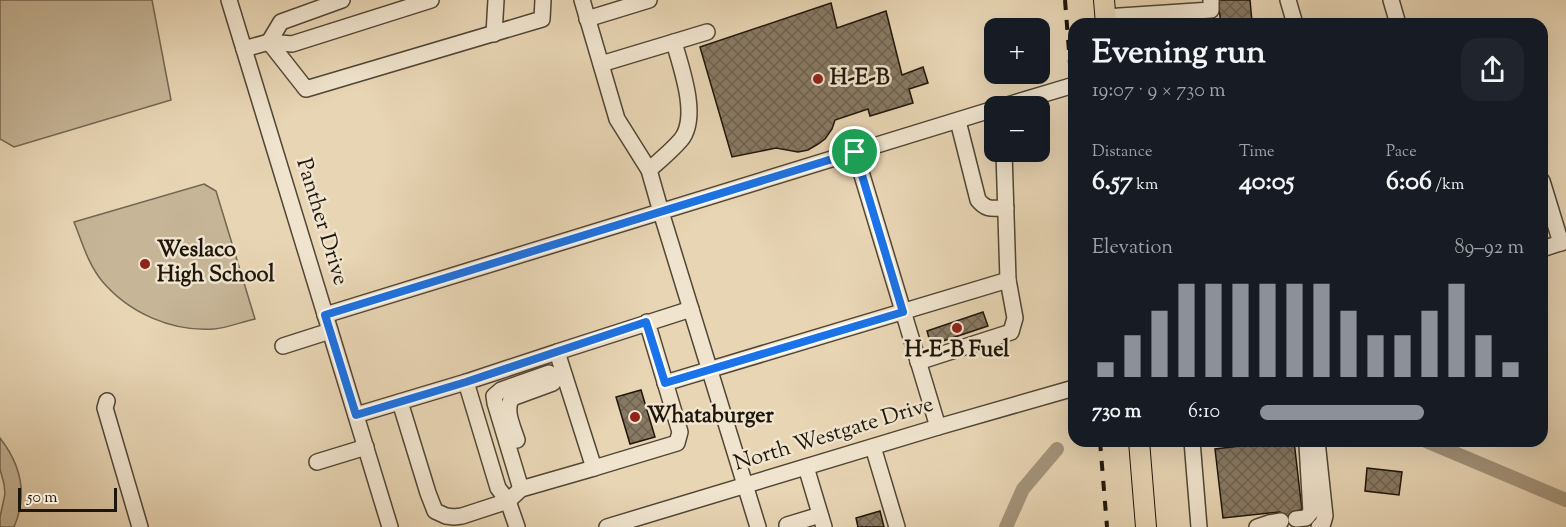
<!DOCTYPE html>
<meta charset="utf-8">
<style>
body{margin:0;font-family:"Sorts Mill Goudy",serif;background:#20242c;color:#f1f3f6;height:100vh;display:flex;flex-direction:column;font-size:22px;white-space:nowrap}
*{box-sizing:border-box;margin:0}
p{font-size:20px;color:#9ea1a6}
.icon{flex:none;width:33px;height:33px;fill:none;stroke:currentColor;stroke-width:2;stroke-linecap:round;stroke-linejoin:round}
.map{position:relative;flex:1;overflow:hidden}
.panel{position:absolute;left:1068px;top:18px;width:480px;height:429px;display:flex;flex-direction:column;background:#171b24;border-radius:18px;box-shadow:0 6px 24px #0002}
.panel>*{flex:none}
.tools{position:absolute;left:984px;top:18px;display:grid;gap:12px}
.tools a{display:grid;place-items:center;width:66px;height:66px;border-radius:12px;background:#171b24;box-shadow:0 6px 24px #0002;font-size:30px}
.scale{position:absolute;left:18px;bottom:15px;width:99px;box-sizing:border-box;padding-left:6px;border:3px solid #1f160b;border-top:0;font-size:16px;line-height:21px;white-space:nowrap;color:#1f160b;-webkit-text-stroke:4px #f0e4ce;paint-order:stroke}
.pin{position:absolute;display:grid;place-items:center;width:51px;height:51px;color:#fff;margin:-26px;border:3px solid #fff;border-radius:50%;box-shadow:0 2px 6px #0007}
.round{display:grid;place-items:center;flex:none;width:63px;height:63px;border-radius:18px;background:#20242c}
.head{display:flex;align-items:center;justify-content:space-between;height:102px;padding:0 24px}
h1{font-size:33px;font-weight:700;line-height:45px}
.metrics{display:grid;grid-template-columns:repeat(3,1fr);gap:9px;height:102px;padding:6px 24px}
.metrics div{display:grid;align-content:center}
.metrics b{font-size:26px;font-weight:700}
.metrics small{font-size:16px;font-weight:400}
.metrics p{font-size:16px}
.chart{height:168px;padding:12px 24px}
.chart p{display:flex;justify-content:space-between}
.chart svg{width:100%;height:108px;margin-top:6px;stroke:#8c9099;stroke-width:6}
ul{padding:0 24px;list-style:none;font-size:20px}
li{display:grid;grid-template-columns:96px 72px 1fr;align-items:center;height:45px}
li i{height:15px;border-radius:8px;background:#8c9099}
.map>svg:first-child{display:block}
.pitch{fill:#c6b597;stroke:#726651;stroke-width:1.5}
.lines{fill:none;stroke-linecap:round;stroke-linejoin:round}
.canal{stroke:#a4947b;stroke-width:14}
.building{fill:url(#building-cross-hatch);stroke:#1f160b;stroke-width:1.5}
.minor-casing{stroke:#514635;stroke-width:18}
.major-casing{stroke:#1f160b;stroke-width:22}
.minor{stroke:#f0e4ce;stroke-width:15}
.major{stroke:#e8d5b4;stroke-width:20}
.rail{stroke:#1f160b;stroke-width:4;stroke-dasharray:10 10;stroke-linecap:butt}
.route-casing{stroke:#fff;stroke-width:12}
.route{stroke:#1a73e8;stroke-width:8}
.poi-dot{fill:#8f2418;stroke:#f0e4ce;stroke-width:2}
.labels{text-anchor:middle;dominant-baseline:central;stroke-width:5;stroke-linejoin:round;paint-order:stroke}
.poi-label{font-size:22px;font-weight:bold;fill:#1f160b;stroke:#f0e4ce;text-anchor:start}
.street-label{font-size:22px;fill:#1f160b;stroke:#f0e4ce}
</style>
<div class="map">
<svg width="1566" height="527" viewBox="0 0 1566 527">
<defs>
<pattern id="building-cross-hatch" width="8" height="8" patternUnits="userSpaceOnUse" patternTransform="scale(1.5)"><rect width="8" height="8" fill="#887963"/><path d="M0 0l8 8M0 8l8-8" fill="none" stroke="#6f6250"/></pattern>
</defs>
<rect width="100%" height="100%" fill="#e8d5b4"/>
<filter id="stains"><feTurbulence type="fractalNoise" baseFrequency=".00333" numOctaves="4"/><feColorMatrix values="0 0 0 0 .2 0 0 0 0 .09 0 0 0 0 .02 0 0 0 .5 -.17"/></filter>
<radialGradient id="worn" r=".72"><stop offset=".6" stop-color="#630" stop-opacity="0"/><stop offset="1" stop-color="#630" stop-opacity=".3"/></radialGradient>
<!-- pitch -->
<g class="pitch">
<path d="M0,0H152L171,100L14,147L0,139Z"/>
<path d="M204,184L216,191L255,319C241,322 227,328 214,329C172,332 129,313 102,281C88,264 82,242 74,222Z"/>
<path d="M0,438C21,465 28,495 14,527H0V517L5,494L4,484L0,469Z"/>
</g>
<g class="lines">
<!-- canal -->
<g class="canal">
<path d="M1426,441L1566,500"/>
<path d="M1006,527L1023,489L1057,449"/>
</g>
</g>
<!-- building -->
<g class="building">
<path d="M1218,0H1250L1252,22L1221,24Z"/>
<path d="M831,3L837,28L886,11L902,75L923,67L928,83L909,89L913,103L870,116L868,109L835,120L832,129L825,139L818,144L808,150L798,152L776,148L732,157L700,47Z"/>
<path d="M983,312L988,326L931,345L927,331Z"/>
<path d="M641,390L655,437L630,444L616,397Z"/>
<path d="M1283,441H1294L1302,510L1295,511L1296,521L1281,523L1280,512L1223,518L1215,449Z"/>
<path d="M1367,468L1402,472L1399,495L1365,491Z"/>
<path d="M880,511L884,527H858L856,518Z"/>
</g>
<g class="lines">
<!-- minor casing -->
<g class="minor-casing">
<g id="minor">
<path d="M229,0L390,527"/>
<path d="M582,0L617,119L649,170L661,212L758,527"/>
<path d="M1288,0L1295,24"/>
<path d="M1391,0L1398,24"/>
<path d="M1105,17L1211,10V0"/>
<path d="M587,19L649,0"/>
<path d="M494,34L496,0"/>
<path d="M269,42L306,89L542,19L543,0"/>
<path d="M269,42L281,22L342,0"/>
<path d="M674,42L707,32"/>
<path d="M244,49L269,42L292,44L431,0"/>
<path d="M601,64L674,42C681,68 698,113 683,137C677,146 658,162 649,170"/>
<path d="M1004,106L1074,85"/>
<path d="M958,121L978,200C987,211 993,208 1006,208"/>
<path d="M855,152L938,427"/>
<path d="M1542,181L1561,243"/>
<path d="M1542,249L1566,241"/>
<path d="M325,315L994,109"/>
<path d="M647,322L680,432L677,443L594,468L557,352L691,309"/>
<path d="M283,346L330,331"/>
<path d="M918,362L1011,332L1015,318L1008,280L1004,152"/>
<path d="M466,382L557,352"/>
<path d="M665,383L1008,280"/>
<path d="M107,401L105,408L140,527"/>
<path d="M400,402L428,493L435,511L446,516L454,517L462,516L508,501L521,489L594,468"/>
<path d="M356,415L466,382L498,488L508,501L517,527"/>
<path d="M517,440C513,427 504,410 512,398L553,383L555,378"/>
<path d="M1192,441L1199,527"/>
<path d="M1317,441L1325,516L1323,523L1319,527"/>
<path d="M873,447L897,527"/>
<path d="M317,462L366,447"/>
<path d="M806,467L824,527"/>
<path d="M521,489L495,403L494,396L501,390L549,373L555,378L564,375"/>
<path d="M1296,519L1306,518L1311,512L1307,445L1305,441"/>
<path d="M787,525L820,515"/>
<path d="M607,527L938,427L1074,388"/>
<path d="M1257,527L1269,523L1281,521"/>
</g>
</g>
<!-- major casing -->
<g class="major-casing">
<g id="major">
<path d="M1104,0L1106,24"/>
<path d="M1139,441L1146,527"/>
</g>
</g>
<!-- minor -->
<use href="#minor" class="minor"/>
<!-- major -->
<use href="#major" class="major"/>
<!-- rail -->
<g class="rail">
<path d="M1065,0L1074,115"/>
<path d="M1100,441L1107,527"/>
</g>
</g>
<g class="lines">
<!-- route casing -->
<g class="route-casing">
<path id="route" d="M855,152L903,312L665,383L646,322L466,382L356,415L325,315Z"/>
</g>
<!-- route -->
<use href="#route" class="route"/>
</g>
<!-- markers -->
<g class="poi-dot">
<circle cx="818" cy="79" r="6"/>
<circle cx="145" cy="264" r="6"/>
<circle cx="957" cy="328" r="6"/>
<circle cx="635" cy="417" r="6"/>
</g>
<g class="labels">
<!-- poi labels -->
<g class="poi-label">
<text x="830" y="79">H-E-B</text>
<text x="157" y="251">Weslaco<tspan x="157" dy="25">High School</tspan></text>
<text x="957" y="351" text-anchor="middle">H-E-B Fuel</text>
<text x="647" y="417">Whataburger</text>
</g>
<!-- street labels -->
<g class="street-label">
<text transform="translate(321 222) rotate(73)">Panther Drive</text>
<text transform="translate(834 435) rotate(-17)">North Westgate Drive</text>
</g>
</g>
<rect width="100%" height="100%" filter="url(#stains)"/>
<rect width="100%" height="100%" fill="url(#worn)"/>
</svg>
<div class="tools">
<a>+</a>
<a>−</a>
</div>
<div class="scale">50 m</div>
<div class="pin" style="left:855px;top:152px;background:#1e9e55"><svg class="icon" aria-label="arrive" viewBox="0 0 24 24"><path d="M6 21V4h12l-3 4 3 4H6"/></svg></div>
<section class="panel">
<div class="head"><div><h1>Evening run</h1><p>19:07 · 9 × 730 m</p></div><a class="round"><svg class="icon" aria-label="share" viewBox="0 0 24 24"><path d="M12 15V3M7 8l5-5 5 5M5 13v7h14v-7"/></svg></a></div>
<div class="metrics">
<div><p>Distance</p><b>6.57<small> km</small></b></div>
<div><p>Time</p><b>40:05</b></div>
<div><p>Pace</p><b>6:06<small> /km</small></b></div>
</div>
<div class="chart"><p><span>Elevation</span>89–92 m</p>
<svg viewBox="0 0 160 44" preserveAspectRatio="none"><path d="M5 44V38M15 44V27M25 44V17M35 44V6M45 44V6M55 44V6M65 44V6M75 44V6M85 44V6M95 44V17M105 44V27M115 44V27M125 44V17M135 44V6M145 44V27M155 44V38"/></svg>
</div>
<ul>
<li><b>730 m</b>6:10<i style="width:62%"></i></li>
</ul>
</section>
</div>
